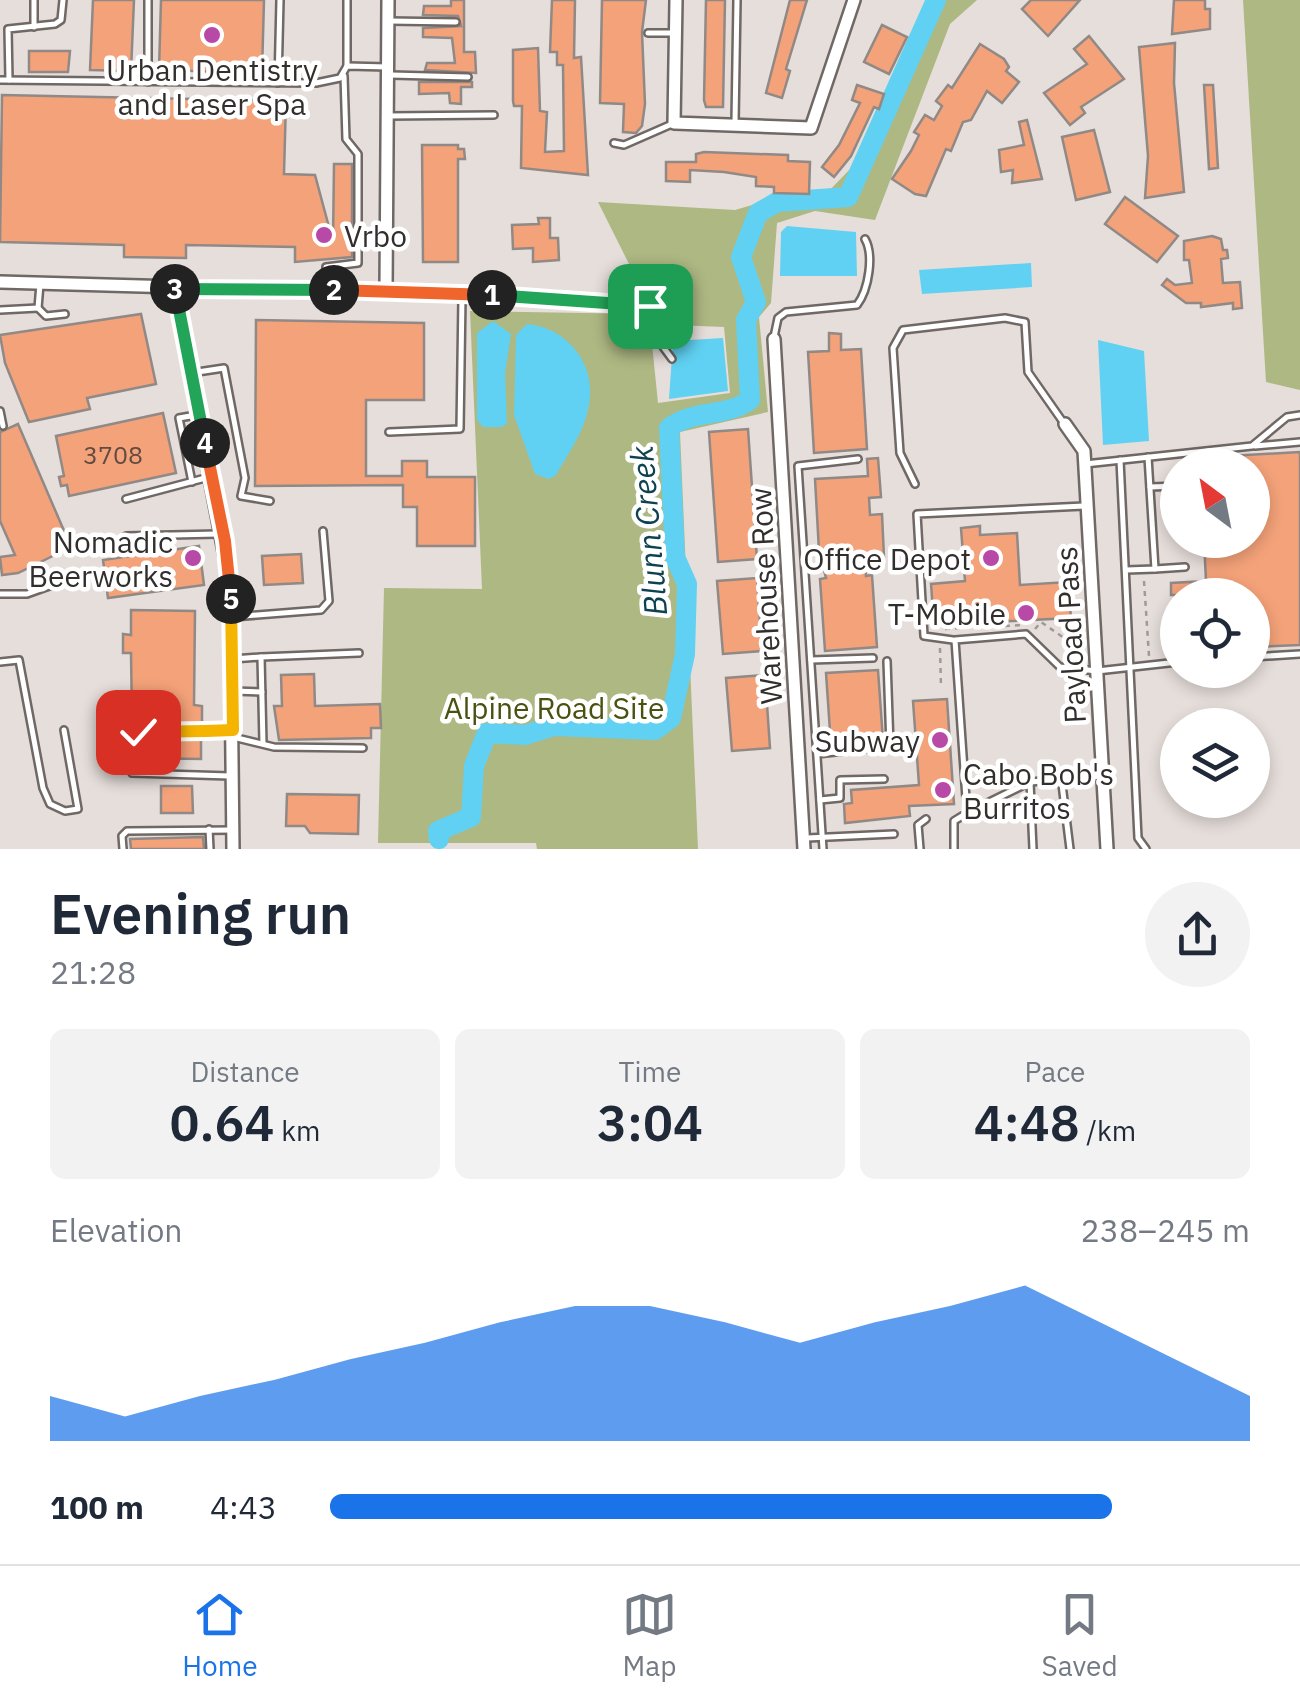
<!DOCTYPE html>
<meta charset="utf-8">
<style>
body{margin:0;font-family:"IBM Plex Sans",sans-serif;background:#f2f2f3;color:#1f2937;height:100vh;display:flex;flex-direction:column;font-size:38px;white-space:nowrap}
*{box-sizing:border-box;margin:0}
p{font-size:32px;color:#747a83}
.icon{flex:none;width:55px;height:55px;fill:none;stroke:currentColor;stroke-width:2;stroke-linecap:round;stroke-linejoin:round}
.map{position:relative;height:849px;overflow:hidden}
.sheet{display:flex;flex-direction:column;background:#fff;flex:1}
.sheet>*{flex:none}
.needle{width:65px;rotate:328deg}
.tools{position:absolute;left:1160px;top:448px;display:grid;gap:20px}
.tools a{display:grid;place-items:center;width:110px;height:110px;border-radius:50%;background:#fff;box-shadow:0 5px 15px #0003;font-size:50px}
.pin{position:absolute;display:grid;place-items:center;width:85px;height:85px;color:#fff;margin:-42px;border-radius:20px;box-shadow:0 5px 15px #0006}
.km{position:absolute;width:50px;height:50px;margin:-25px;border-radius:50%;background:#222;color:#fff;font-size:28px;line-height:50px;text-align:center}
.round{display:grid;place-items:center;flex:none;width:105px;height:105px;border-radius:52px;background:#f2f2f3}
.head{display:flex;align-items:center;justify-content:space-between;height:170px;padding:0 50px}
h1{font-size:55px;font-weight:600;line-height:75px}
.figures{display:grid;grid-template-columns:repeat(3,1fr);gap:15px;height:170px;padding:10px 50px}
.figures div{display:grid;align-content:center;border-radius:15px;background:#f2f2f3;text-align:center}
.figures b{font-size:50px;font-weight:600}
.figures small{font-size:28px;font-weight:400}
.figures p{font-size:28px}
.chart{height:280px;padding:20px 50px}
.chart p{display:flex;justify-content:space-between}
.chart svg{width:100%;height:180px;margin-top:10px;fill:#1a73e8;opacity:.7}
ul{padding:0 50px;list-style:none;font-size:32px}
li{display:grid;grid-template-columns:160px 120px 1fr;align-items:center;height:75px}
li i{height:25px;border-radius:12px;background:#1a73e8}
.tab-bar{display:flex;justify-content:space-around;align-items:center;height:140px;border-top:2px solid #e0e1e3;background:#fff;font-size:28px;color:#747a83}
.tab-bar a{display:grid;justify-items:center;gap:5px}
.tab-bar .current{color:#1a73e8}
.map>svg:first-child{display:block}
.green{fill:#aeb883}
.water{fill:#60d1f2}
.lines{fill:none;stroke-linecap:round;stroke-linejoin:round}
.river{stroke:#60d1f2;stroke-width:20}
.building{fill:#f4a279;stroke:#918986;stroke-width:2.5}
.service-casing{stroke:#6f6864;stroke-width:10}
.minor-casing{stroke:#6f6864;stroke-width:16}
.path{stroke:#a09a97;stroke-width:2.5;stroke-dasharray:5 5;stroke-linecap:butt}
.service{stroke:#fff;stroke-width:5}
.minor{stroke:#fff;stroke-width:11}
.split-1-casing{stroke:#fff;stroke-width:20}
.split-2-casing{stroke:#fff;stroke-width:20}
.split-3-casing{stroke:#fff;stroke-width:20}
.split-4-casing{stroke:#fff;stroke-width:20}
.split-5-casing{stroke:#fff;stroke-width:20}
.split-6-casing{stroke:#fff;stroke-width:20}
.split-7-casing{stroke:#fff;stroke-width:20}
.split-1{stroke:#22a559;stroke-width:12}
.split-2{stroke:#f0652b;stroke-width:12}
.split-3{stroke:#22a559;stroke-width:12}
.split-4{stroke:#22a559;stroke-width:12}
.split-5{stroke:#f0652b;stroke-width:12}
.split-6{stroke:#f5b400;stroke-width:12}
.split-7{stroke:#f5b400;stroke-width:12}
.poi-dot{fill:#b949a6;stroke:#fff;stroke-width:4}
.labels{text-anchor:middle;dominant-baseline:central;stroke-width:9;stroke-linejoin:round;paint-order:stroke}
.number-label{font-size:25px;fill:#624b40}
.poi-label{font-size:30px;fill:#312e2d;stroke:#fff;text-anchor:end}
.street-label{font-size:30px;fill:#312e2d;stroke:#fff}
.park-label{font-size:30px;fill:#4a5212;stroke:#fff}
.water-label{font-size:32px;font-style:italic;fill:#0f4250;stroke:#fff}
</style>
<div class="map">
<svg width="1300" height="849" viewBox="0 0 1300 849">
<rect width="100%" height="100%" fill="#e6deda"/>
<!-- green -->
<g class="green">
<path d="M933,0H977L950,24L875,220L815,211L777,223L771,303L759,317L768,412L680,432L698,849H537L536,843H378L384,588L482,589L470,311L649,314L658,403L730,393L724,327L674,325L642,290L598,202L735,210L780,197L826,194L854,165Z"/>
<path d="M1243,0H1300V390L1266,382Z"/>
</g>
<!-- water -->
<g class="water">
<path d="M787,226L856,232L857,276H780L781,232Z"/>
<path d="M1031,263L1032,287L922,294L919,270Z"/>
<path d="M493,321L511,334L505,373L507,423L502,427H483L477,420V333Z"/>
<path d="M527,324C569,328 599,367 588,410C583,433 568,454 556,475L549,479L535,474L514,415L516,335Z"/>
<path d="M723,338L728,391L669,399L673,341Z"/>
<path d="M1098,340L1144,351L1149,441L1103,445Z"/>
</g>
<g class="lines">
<!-- river -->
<path class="river" d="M439,839L438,831L471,817L474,766L487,733L525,735L554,726L655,730L671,718L685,654L687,584L675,557L669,428C693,409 725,418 750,400L746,320L756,302L741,257L758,213L777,202L848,197L936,0"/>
</g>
<!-- building -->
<g class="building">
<path d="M93,0H134L131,71L90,70Z"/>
<path d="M161,0H264L262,73L159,70Z"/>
<path d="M451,0H464V52H475L476,73L425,70L427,63H455L452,38L423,37V28L461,26L458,16L423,15L424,6H451Z"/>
<path d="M552,0H575L574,58L581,57L588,175L521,168L522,106H514L513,101V50L538,48L540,111L547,112L545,152L564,151L563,65H557V52H550Z"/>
<path d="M602,0H646L642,32L645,104L642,126L636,133L623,132L624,104L600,103Z"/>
<path d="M706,0H725L723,107H706L704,100Z"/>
<path d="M790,0H807L786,69L790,71L782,98L766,93Z"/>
<path d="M1031,0H1080L1048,36L1022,9Z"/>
<path d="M1174,0H1205V9H1210V29L1172,34Z"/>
<path d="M882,25L907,37L889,74L864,62Z"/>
<path d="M1089,36L1124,79L1081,107L1085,113L1070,125L1044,93L1087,64L1074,49Z"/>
<path d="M1175,43L1174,83L1184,192L1145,198L1148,156L1139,47Z"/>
<path d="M980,44L1004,59L1009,67L1006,71L1019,82L1002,103L987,91L971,120L963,122L951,151L946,149L926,196L915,194L892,179L911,151L919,135L914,132L925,115L934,120L942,106L936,101L948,85L952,88Z"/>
<path d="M29,51H70L68,72H29Z"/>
<path d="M419,82H472V87H461V104L450,103L449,93L419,94Z"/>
<path d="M857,85L884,94L879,109L874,107L851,156L834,177L822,167L839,145L860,103L852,100Z"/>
<path d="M1204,85H1213L1218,168L1209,169Z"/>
<path d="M2,95L286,101L284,174L315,175L333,242L334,164H352V257L295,262V247L186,245V258L124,257V245L0,242Z"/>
<path d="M1027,120L1042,179L1012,183L1013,170L1001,172L999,150L1024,145L1019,122Z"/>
<path d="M1094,130L1110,192L1076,200L1062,137Z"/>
<path d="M422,145H458V149H464L465,159H458V262H423Z"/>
<path d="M704,152L788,155V161L810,162L809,194L774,193V187L756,186V177L724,172L690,170V182L666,181V162H696V154Z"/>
<path d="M1125,197L1178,236L1157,262L1105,224Z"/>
<path d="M538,218H550V238H558L559,260L533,262V248L513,249L512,225L539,224Z"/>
<path d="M1212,236L1221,239L1223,250H1227L1228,258L1221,259L1223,283L1240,282L1242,308L1233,309V303L1201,307V303H1186L1162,285L1167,279L1175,285L1192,283L1189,260H1184V241Z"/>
<path d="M141,314L156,384L87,398L90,409L29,422L5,363L0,335Z"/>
<path d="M256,320L424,323V400H366V476H402V461H427V477H475V546H417V507H403V485L255,486Z"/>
<path d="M829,333L841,334V350L861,349L867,449L814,453L808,352L829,351Z"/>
<path d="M163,413L176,473L69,496L67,485L61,486L59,477L64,476L56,436Z"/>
<path d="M18,424L71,547L18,573L2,575L0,557L15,555L0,521V432Z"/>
<path d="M748,429L757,559L718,562L709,432Z"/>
<path d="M1300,452V645L1252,647V595H1171V583L1206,581L1204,540H1252V465H1212V457Z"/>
<path d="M878,458L881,497L869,498L870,515L882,514L884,557L865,558L866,576L872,575L877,647L825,651L820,579L826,578L819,551L815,479L868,476L867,459Z"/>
<path d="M980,526V535L1017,533L1020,585L1068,582L1071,618L934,625L931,584L965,581L961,528Z"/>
<path d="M199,546L204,585L108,598L103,560Z"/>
<path d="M301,554L303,583L264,585L262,556Z"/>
<path d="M757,578L762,651L723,654L717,581Z"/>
<path d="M131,610L195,611L194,705L202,706V724L138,726V718H132L131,653H123V634L131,635Z"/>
<path d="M878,670L883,740L831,746L826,673Z"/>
<path d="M314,674L315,706L380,704L381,728H371V738L279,740L274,706H282L281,675Z"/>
<path d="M765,675L770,748L732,751L726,678Z"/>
<path d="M947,699L954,804L909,806L910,816L845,823L844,804L852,803L851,790L919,785L913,701Z"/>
<path d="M201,737V759L137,758V738Z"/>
<path d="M192,786L193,813H161V786Z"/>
<path d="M287,794L359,795L358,834L310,833L305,826H286Z"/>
<path d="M203,837L204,849H131L130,839Z"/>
</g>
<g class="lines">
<!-- service casing -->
<g class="service-casing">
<g id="service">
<path d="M34,0V27"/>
<path d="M347,0V66"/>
<path d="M389,21L456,22"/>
<path d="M648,33H675"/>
<path d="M391,75L468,77"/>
<path d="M0,80L316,83L340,78L347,66L388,67"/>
<path d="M9,80L8,29L55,24L61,20L63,0"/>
<path d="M148,82V0"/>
<path d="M278,83L280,0"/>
<path d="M388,116L494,115"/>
<path d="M735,122L737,0"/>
<path d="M614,143L624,145L672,124"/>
<path d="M325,290L326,267L358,263V154L346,139L344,76"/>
<path d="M564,299L650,306L658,340L672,359"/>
<path d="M38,308L46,316L65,314"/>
<path d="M0,310L38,308L40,284"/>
<path d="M774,337L778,318L786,312L857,305C869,289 874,255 865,239"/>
<path d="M191,373L224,368L245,478L241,496L270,501"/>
<path d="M0,411L3,426"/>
<path d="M389,432L460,429L462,297"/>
<path d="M1255,446L1300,442"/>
<path d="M1120,460L1138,838L1146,849"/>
<path d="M1085,464L1252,446L1287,417L1300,415"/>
<path d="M192,482L179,418L196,415"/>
<path d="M915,484L900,453L893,348L903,330L1005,318L1025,322L1028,372L1063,422"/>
<path d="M1150,487L1178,486"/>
<path d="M126,499L209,477"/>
<path d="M126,536L218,534"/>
<path d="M1155,569L1185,567"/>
<path d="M1126,570L1155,569L1148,457"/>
<path d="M0,594H27L80,575"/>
<path d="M232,617L321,610L329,601L323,531"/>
<path d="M953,640L924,636L917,514L1084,506"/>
<path d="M261,657L359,653"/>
<path d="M1252,657L1300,654"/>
<path d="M233,659L261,657L263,744"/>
<path d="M811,660L873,658"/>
<path d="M0,662L19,660L43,788L50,804L65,811L78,809L64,730"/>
<path d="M233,691L262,692"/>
<path d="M137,732L230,730"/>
<path d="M233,737L274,747L363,748"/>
<path d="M817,754L890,746L887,661"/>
<path d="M132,773L230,776"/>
<path d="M1061,776L1070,849"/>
<path d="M1030,782L1033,849"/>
<path d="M820,800L840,798V780L884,779"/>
<path d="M967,813L1030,782L1101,776"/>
<path d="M209,829L210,849"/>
<path d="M807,838L894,834"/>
<path d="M123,849L122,836L127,831L233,830"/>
<path d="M823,849L798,466L858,459"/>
<path d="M920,849L918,825L926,819"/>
<path d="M954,849V821L967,813L955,640L1026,634L1060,667L1097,671L1178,662"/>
</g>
</g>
<!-- minor casing -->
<g class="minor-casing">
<g id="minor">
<path d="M676,0L674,123L811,128L854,0"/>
<path d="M0,282L561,298"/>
<path d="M174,289L230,583L233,849"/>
<path d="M386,290L388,0"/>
<path d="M774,339L804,849"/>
<path d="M1065,424L1084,451L1107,849"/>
</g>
</g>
<!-- path -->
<g class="path">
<path d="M1144,581L1149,656"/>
<path d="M945,629L1023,625"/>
<path d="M1035,629L1041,622L1080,649"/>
<path d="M940,648L941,687"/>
</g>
<!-- service -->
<use href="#service" class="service"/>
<!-- minor -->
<use href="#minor" class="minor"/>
</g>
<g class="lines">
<!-- split-1 casing -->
<g class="split-1-casing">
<path id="split-1" d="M492,295L650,306"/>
</g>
<!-- split-2 casing -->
<g class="split-2-casing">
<path id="split-2" d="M334,290L492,295"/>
</g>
<!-- split-3 casing -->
<g class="split-3-casing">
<path id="split-3" d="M175,289L334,290"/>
</g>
<!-- split-4 casing -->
<g class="split-4-casing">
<path id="split-4" d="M175,289L205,443"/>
</g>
<!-- split-5 casing -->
<g class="split-5-casing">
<path id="split-5" d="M205,443L225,541L231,599"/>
</g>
<!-- split-6 casing -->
<g class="split-6-casing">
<path id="split-6" d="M206,731L233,730L231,599"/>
</g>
<!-- split-7 casing -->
<g class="split-7-casing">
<path id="split-7" d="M138,732L206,731"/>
</g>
<!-- split-1 -->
<use href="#split-1" class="split-1"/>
<!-- split-2 -->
<use href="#split-2" class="split-2"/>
<!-- split-3 -->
<use href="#split-3" class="split-3"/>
<!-- split-4 -->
<use href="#split-4" class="split-4"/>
<!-- split-5 -->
<use href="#split-5" class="split-5"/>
<!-- split-6 -->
<use href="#split-6" class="split-6"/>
<!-- split-7 -->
<use href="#split-7" class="split-7"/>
</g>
<!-- markers -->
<g class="poi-dot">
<circle cx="212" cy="35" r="10"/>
<circle cx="324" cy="235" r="10"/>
<circle cx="193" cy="558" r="10"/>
<circle cx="991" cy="558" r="10"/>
<circle cx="1026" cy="613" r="10"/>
<circle cx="940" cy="740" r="10"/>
<circle cx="943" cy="790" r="10"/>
</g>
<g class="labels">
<!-- number labels -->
<g class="number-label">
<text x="113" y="454">3708</text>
</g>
<!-- poi labels -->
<g class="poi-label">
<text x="212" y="69" text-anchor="middle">Urban Dentistry<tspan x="212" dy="34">and Laser Spa</tspan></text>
<text x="344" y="235" text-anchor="start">Vrbo</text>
<text x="173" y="541">Nomadic<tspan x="173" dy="34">Beerworks</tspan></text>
<text x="971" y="558">Office Depot</text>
<text x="1006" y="613">T-Mobile</text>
<text x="920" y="740">Subway</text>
<text x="963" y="773" text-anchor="start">Cabo Bob's<tspan x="963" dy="34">Burritos</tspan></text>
</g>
<!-- street labels -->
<g class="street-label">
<text transform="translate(765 596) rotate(-93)">Warehouse Row</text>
<text transform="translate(1070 635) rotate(-93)">Payload Pass</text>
</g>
<!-- park labels -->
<g class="park-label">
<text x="554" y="707">Alpine Road Site</text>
</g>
<!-- water labels -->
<g class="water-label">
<text transform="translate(648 531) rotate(-95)">Blunn Creek</text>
</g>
</g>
</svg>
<div class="tools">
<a><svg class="needle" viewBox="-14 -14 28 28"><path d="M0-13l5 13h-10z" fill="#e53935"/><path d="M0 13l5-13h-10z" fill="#747a83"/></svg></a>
<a><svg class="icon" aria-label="locate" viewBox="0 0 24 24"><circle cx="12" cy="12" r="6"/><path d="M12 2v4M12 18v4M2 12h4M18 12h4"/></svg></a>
<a><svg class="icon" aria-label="layers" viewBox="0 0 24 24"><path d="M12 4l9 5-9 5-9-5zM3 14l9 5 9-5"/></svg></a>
</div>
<div class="pin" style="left:650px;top:306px;background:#1e9e55"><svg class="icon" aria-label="arrive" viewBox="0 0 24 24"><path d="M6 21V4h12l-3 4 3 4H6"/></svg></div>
<div class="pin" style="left:138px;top:732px;background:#d93025"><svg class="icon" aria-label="check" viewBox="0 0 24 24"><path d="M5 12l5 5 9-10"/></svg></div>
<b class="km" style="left:492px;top:295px">1</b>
<b class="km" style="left:334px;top:290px">2</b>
<b class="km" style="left:175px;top:289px">3</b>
<b class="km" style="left:205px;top:443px">4</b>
<b class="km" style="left:231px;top:599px">5</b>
</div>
<section class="sheet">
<div class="head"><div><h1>Evening run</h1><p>21:28</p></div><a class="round"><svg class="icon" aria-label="share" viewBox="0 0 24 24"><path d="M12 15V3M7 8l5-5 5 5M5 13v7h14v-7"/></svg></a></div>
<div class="figures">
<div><p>Distance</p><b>0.64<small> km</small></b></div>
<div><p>Time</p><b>3:04</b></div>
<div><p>Pace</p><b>4:48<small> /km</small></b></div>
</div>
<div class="chart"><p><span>Elevation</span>238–245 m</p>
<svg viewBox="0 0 160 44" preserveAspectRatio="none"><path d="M0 44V33L10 38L20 33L30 29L40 24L50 20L60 15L70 11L80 11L90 15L100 20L110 15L120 11L130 6L140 15L150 24L160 33V44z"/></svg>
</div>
<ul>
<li><b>100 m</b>4:43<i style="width:85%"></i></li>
</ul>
</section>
<nav class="tab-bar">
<a class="current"><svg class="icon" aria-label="home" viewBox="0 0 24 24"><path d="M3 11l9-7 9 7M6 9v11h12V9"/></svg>Home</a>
<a><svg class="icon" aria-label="map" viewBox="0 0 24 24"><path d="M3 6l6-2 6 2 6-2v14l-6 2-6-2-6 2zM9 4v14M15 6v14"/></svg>Map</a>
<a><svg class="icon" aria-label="saved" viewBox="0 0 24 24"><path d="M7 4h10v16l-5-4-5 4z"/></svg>Saved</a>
</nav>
